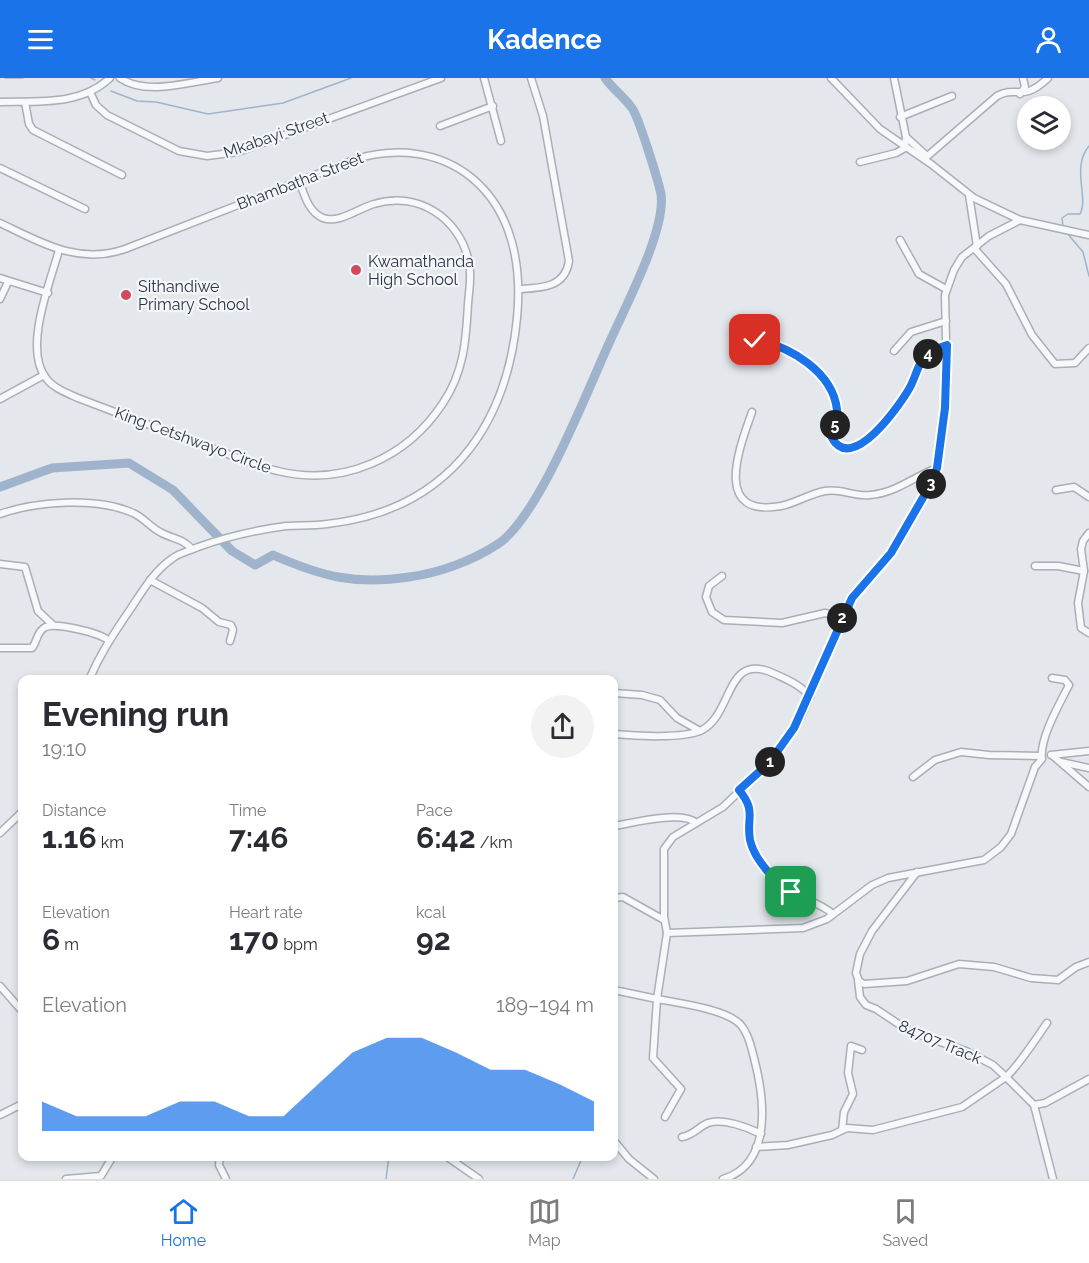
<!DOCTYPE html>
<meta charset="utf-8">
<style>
body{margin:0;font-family:Raleway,sans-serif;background:#f2f2f3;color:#2b2b33;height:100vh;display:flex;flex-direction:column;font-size:22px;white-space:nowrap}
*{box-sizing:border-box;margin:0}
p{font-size:20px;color:#7c7c81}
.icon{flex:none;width:33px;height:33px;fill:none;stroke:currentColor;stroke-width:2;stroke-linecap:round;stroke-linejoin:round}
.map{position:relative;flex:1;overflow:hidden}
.sheet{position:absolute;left:18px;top:597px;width:600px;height:486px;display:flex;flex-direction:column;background:#fff;border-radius:12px;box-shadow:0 3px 9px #0003}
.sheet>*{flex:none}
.tools{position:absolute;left:1017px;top:18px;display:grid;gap:12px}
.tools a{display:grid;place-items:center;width:54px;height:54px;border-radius:50%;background:#fff;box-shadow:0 3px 9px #0003;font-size:30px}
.pin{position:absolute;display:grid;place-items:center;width:51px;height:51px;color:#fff;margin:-26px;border-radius:12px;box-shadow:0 3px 9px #0006}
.km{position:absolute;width:30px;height:30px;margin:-15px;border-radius:50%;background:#222;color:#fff;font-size:16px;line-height:30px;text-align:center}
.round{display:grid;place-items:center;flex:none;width:63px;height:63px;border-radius:32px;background:#f2f2f3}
.head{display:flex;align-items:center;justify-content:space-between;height:102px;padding:0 24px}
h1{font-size:33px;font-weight:700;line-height:45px}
.metrics{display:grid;grid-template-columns:repeat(3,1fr);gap:9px;height:102px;padding:6px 24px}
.metrics div{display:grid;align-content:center}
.metrics b{font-size:30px;font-weight:700}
.metrics small{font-size:16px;font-weight:400}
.metrics p{font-size:16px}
.chart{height:168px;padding:12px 24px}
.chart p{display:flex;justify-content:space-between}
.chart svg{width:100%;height:108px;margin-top:6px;fill:#1a73e8;opacity:.7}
header{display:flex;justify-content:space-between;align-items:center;height:78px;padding:0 24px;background:#1a73e8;color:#fff;font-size:27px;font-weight:700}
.dock{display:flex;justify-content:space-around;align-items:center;height:84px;border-top:2px solid #e1e1e2;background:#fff;font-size:16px;color:#7c7c81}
.dock a{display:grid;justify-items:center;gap:3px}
.dock .current{color:#1a73e8}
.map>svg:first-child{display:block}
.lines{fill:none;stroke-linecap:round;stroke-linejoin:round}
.stream{stroke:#9fb4cc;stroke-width:1.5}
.river{stroke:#9fb4cc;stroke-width:9}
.street-casing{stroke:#a9aeb7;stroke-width:9}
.street{stroke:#f7f8fa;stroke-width:6}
.route-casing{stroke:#fff;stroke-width:12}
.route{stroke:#1a73e8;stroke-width:8}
.poi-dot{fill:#d1495b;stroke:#f4f6f9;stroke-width:2}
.labels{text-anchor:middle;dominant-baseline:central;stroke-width:4.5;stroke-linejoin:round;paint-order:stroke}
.street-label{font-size:16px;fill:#2b3445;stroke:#f4f6f9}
.poi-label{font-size:16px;fill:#2b3445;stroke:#f4f6f9;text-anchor:start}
</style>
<header><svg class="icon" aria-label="menu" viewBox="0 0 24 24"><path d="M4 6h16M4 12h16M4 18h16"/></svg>Kadence<svg class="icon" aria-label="person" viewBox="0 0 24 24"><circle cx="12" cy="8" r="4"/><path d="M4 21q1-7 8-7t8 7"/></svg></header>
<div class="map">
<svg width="1089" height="1101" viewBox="0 0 1089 1101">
<rect width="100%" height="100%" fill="#e4e7ec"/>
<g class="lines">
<!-- stream -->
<g class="stream">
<path d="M5,0H23"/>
<path d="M91,0L95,2"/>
<path d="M111,13L137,23L156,24L208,36L283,25L351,0"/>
<path d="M1063,149L1062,140L1068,136H1080C1089,120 1071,89 1089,68"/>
<path d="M1067,155L1083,174L1089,198"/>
<path d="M386,1101L389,1078"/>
<path d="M573,1101L583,1078"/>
</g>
<!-- river -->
<path class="river" d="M0,409L52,390L129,385L173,412L232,473L255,487L273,477C323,499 355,507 409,499C439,495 472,483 498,466C540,438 588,310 611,261C626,227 666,152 661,116C658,102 639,40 632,30C624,19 613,11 605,0"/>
<!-- street casing -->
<g class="street-casing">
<g id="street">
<path d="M120,0C146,18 189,4 218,0"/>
<path d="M484,0L501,63"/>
<path d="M831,0L880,51L931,86L974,120L1020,142L1089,157"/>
<path d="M90,14L96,27L107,37L179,73L207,78L238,74L441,0"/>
<path d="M1020,16L1025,9L1023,0"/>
<path d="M0,24C38,23 80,28 110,0"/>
<path d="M25,24L29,46L33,52L122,97"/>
<path d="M900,39L952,18"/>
<path d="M440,48L493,28"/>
<path d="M906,59L927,78"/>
<path d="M924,81L997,18C1017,7 1022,25 1048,0"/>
<path d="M860,84L896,75L905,70L906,59L894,0"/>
<path d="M0,90L85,131"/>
<path d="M969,117L977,168"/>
<path d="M0,145C42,165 78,187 125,171L356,81C396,69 439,73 472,100C513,134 522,189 517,240C506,353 444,433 327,446C313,448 299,447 286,448C256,452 226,459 198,469C190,473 181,474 173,480C151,495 140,518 125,539C111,560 99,578 89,602"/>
<path d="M900,162L919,196L946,211"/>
<path d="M974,170L1006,206L1032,257L1055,286L1075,285L1089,270"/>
<path d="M59,172C50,205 23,271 46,300C53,310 67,315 78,320C117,335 157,350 197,364C224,374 251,387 278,393C343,409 407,380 443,325C464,294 466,262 468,226C469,212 472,198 469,185C461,141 418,112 374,126C359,130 339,146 323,140C308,134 304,115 299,103"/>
<path d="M0,200L48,215"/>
<path d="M519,211C541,210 565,210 569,183L543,38L531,0"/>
<path d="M0,221L8,204"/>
<path d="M746,261C784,265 833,290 837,332C838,343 831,350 832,360L844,370L854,369L871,359L907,315L924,279L947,267"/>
<path d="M894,273L911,254L946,243"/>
<path d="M0,321L44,297"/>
<path d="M752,334C739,371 712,440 781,428C796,425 809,416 825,413C841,410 854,419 870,417C896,415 913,399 937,390"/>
<path d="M1056,412L1074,409L1089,419"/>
<path d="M0,436C37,423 97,419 133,435C143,439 150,449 160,454C172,461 182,460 192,471"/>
<path d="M1089,455L1083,463L1081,471L1084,493L1078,525L1081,550L1089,555"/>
<path d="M0,486L25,489L38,533L53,547"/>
<path d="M1035,488H1058L1084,493"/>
<path d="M722,498L709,508L706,519L712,534L724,542L782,545L825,535L843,539"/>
<path d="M150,502L202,530L219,544L231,547L233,552L230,563"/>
<path d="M0,570H32C37,564 37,554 44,550C53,543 99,555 108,562"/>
<path d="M614,615L642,617L660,622L677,640L700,653"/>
<path d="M614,656C634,658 684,661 702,652C734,635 725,572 775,596C788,602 801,607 810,619"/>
<path d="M1051,677L1089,673"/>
<path d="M1052,677L1089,709"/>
<path d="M1061,684L1089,690"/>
<path d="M913,699L935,682L961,674L989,677L1041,678"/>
<path d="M739,712C760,737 742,747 753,769C761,786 776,806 793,815C808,823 820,825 833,836"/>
<path d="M614,748C632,745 683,732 696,745"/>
<path d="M0,755L22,734"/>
<path d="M917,794L872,853L860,876L856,895L859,903L864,906L907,903L959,886L994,889L1031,900L1058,902L1076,889L1089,884"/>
<path d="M614,820L623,819L664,842"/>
<path d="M667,855L664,838V771L673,759L723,729L769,685L801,639L852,520L891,475L935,398L947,310L945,217L954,192L962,179L989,158L1020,142"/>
<path d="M858,902L860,919L866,927L876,931L909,953L966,973L993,987L1006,999C1020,986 1035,962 1047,945"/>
<path d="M0,908L22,933"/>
<path d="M614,912L657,921L653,980L681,1011L665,1039"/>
<path d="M1034,1027L1045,1025L1089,1001"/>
<path d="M0,1037L22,1026"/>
<path d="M842,1052L844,1034L853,1016L848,995L851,968L862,972"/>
<path d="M682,1059C694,1057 698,1049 708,1045C723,1040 747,1049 761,1056"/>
<path d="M614,1063L629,1081L654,1101"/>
<path d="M756,1069L788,1067L832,1057L847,1050L873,1052L962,1029L1006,999L1034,1027L1053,1101"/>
<path d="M220,1078L219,1087L226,1101"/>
<path d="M446,1078L479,1101"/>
<path d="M66,1101L101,1098L113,1078"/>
<path d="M723,1101C774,1086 764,1018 754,980C751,968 748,955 740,946C725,931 678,925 657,921L667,855L803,850L827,841L872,807L888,800L984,782L1001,769L1011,756L1035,689L1042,681C1039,661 1060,625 1069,607L1065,602L1052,600"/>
</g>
</g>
<!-- street -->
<use href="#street" class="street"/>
</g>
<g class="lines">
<!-- route casing -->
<g class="route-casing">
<path id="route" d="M755,262C790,268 833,294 837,332C838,342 832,350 832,360C852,396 899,328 909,311C915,301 917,289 923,281C930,273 938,270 947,267L945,330L937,390L932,404L891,475L852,520L794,650L769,685L739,712C757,734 746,739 750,762C754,781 775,804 791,814"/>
</g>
<!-- route -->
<use href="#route" class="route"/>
</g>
<!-- markers -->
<g class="poi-dot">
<circle cx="356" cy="192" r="6"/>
<circle cx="126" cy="217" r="6"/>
</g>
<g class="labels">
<!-- street labels -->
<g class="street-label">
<text transform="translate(276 57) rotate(-19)">Mkabayi Street</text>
<text transform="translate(300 103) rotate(-21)">Bhambatha Street</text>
<text transform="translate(193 362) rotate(20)">King Cetshwayo Circle</text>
<text transform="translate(940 964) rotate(23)">84707 Track</text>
</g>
<!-- poi labels -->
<g class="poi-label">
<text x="368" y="183">Kwamathanda<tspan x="368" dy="18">High School</tspan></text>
<text x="138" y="208">Sithandiwe<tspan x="138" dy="18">Primary School</tspan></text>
</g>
</g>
</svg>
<div class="tools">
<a><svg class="icon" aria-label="layers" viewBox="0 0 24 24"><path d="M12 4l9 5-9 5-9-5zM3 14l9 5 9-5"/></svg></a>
</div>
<div class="pin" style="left:791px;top:814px;background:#1e9e55"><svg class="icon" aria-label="arrive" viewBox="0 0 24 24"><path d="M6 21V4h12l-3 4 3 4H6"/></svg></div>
<div class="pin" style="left:755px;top:262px;background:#d93025"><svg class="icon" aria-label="check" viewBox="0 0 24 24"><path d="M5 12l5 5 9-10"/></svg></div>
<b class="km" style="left:770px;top:684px">1</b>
<b class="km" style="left:842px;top:540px">2</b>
<b class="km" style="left:931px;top:406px">3</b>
<b class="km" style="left:928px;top:276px">4</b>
<b class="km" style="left:835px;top:347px">5</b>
<section class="sheet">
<div class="head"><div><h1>Evening run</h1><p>19:10</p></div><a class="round"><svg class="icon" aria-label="share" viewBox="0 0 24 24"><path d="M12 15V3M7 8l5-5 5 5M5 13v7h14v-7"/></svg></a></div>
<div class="metrics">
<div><p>Distance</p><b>1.16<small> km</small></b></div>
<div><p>Time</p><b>7:46</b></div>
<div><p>Pace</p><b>6:42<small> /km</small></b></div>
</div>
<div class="metrics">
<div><p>Elevation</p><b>6<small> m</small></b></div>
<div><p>Heart rate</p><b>170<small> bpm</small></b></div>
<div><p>kcal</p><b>92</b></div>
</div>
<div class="chart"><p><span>Elevation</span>189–194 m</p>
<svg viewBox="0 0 160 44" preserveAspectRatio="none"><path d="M0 44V32L10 38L20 38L30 38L40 32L50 32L60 38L70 38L80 25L90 12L100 6L110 6L120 12L130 19L140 19L150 25L160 32V44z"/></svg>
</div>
</section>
</div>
<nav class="dock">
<a class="current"><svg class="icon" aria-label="home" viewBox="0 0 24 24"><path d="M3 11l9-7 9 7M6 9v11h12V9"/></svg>Home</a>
<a><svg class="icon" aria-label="map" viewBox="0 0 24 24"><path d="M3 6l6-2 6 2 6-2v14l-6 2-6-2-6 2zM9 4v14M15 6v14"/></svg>Map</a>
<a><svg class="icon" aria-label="saved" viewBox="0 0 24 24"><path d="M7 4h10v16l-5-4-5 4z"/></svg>Saved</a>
</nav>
